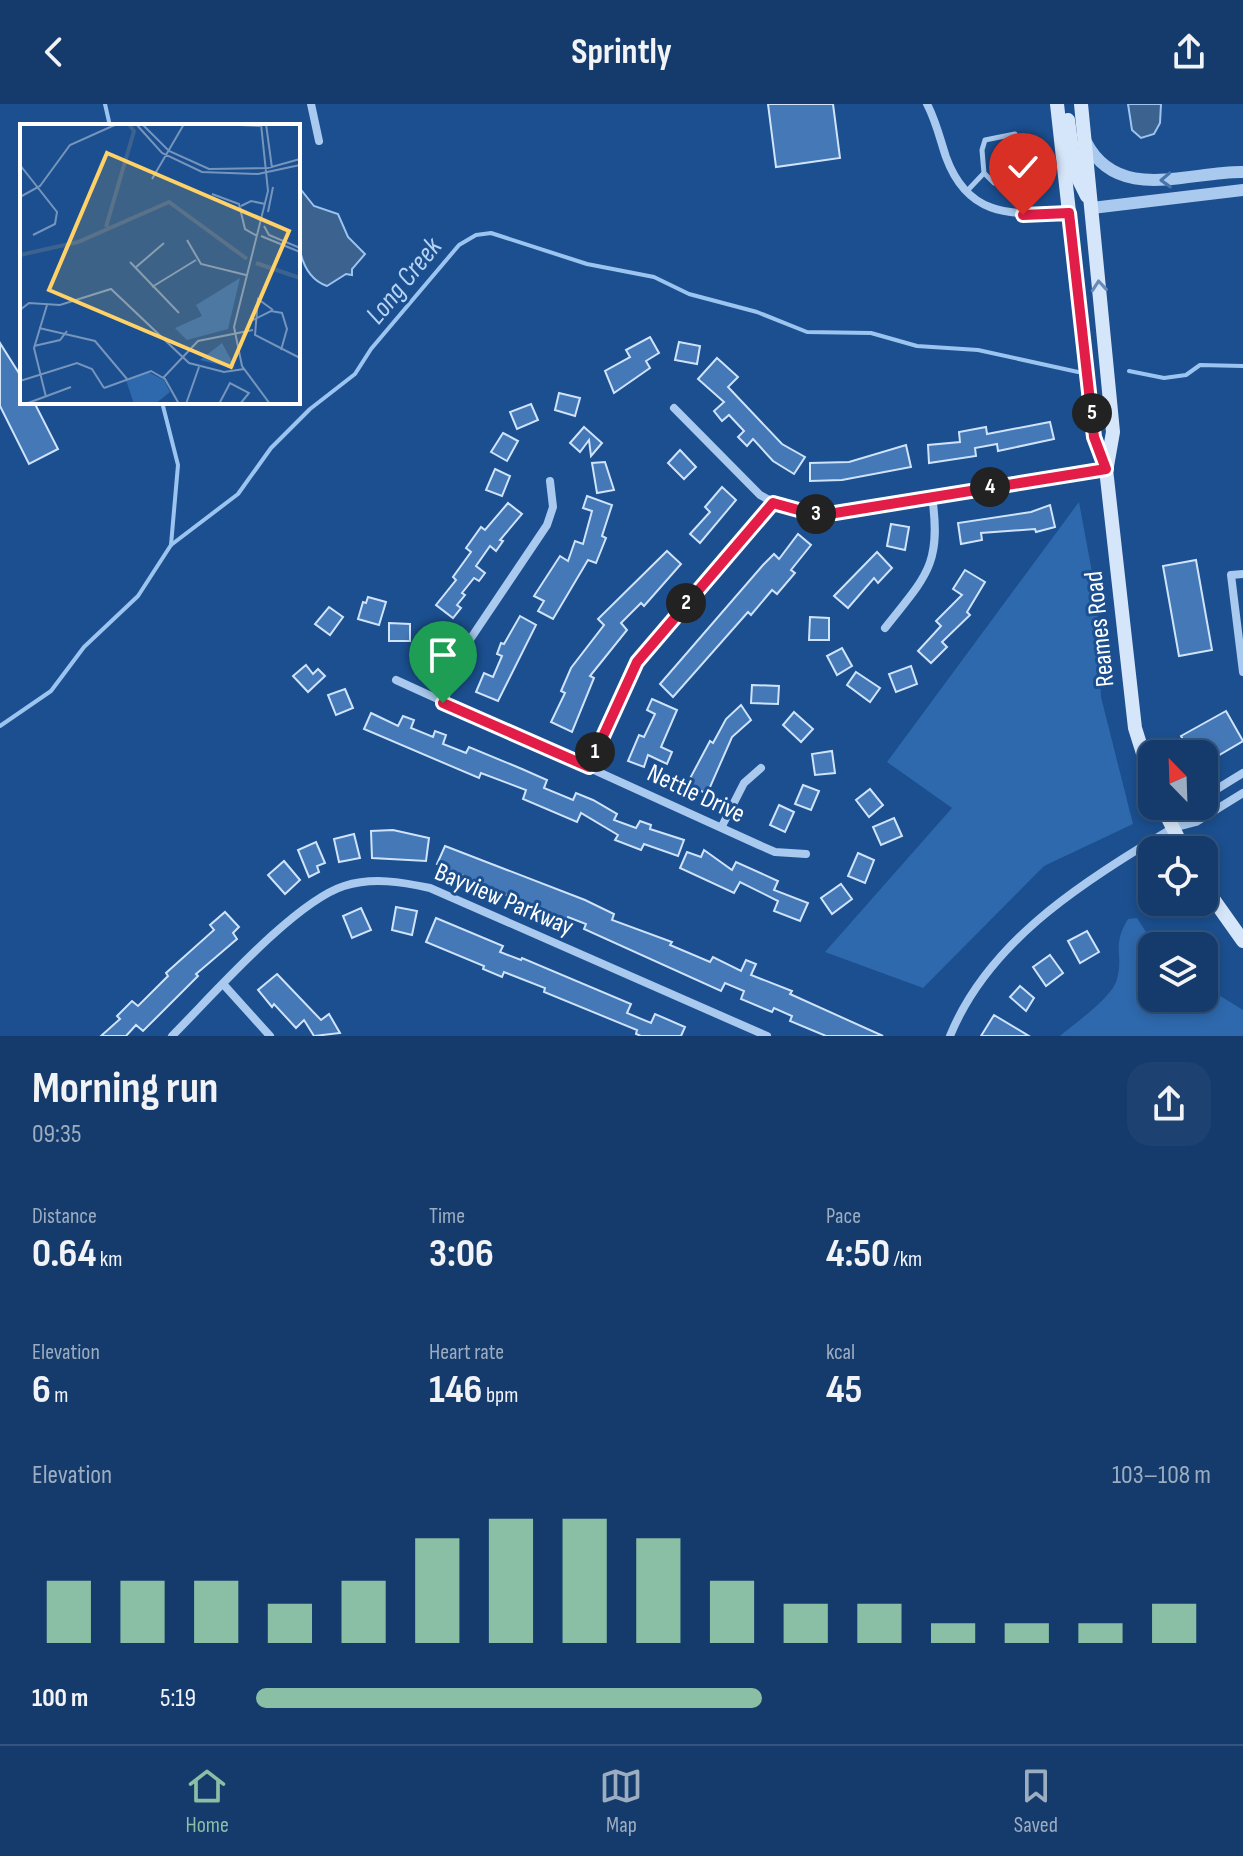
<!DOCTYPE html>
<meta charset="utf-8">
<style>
body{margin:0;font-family:"Sofia Sans Condensed",sans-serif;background:#1d4271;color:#f1f3f6;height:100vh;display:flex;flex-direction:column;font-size:30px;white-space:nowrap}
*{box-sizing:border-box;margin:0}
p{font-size:26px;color:#9dadc1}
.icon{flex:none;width:44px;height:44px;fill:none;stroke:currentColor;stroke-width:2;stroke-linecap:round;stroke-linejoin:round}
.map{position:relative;height:932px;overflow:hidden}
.drawer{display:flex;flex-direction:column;background:#143b6b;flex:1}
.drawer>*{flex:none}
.needle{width:52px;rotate:337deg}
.buttons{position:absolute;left:1138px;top:636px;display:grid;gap:16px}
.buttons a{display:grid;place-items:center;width:80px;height:80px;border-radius:16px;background:#143b6b;box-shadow:0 4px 12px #0003,0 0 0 2px #33557e;font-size:40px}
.pin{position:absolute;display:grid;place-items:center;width:68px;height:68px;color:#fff;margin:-82px -34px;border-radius:50% 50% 50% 0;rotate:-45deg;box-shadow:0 0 8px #0007}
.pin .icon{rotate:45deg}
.km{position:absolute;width:40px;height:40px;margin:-20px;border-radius:50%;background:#222;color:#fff;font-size:22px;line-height:40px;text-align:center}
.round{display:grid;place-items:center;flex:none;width:84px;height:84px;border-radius:24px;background:#1d4271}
.overview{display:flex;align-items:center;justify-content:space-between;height:136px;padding:0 32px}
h1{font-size:44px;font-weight:700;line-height:60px}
.metrics{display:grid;grid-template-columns:repeat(3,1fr);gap:12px;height:136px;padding:8px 32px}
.metrics div{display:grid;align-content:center}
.metrics b{font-size:40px;font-weight:700}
.metrics small{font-size:22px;font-weight:400}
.metrics p{font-size:22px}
.chart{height:224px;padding:16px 32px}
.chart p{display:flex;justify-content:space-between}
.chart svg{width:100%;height:144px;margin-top:8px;stroke:#8abfa5;stroke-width:6}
ul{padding:0 32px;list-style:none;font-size:26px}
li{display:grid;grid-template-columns:128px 96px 1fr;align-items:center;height:60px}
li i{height:20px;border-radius:10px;background:#8abfa5}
header{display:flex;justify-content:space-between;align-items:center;height:104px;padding:0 32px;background:#143b6b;font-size:36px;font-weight:700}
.dock{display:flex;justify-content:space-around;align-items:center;height:112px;border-top:2px solid #33557e;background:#143b6b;font-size:22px;color:#9dadc1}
.dock a{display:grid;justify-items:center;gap:4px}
.dock .selected{color:#8abfa5}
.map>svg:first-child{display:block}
.green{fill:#2e69ad}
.water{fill:#3c6290;stroke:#9cc4f0;stroke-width:2}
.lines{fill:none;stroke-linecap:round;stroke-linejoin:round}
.stream{stroke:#9cc4f0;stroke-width:4}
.building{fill:#4478b7;stroke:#cfe3fa;stroke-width:2}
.service{stroke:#a9c9ee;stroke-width:5}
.minor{stroke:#a9c9ee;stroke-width:8}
.tertiary{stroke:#a9c9ee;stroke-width:12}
.secondary{stroke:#d6e6fa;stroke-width:14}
.oneway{stroke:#4674ac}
.oneway2{stroke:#668bba}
.route-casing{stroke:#fff;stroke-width:16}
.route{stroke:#e11d48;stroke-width:10}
.labels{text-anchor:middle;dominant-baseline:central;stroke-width:6;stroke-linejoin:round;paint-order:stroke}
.street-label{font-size:26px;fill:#fff;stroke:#1b4f8f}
.water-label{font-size:28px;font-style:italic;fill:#b5d3f5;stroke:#1b4f8f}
.inset-river{fill:none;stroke:#3c6290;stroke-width:4}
.inset-road{fill:none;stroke:#7695bc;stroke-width:2}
.view{fill:#ffd166;fill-opacity:0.15;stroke:#ffd166;stroke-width:4}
.inset-edge{fill:none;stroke:#fff;stroke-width:4}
</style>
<header><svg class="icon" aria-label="back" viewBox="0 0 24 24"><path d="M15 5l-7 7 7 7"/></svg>Sprintly<svg class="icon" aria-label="share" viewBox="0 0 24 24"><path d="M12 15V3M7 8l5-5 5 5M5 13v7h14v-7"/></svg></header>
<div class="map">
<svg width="1243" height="932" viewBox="0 0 1243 932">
<rect width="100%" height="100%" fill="#1b4f8f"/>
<!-- green -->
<g class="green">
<path d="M1079,398L1097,495L1101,593L1133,720L1044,762L923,884L825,848L952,704L887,658Z"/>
<path d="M1137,814L1155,842H1152V894H1204V882L1243,906V932H1060C1075,919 1113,893 1117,875C1124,849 1111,843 1128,815Z"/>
</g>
<!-- water -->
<g class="water">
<path d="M1128,0H1161L1160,19L1154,30L1141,34L1132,26Z"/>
<path d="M298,82L314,102L338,110L348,133L365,150L352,165V171L346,170L327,182C290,169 298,113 298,82Z"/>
</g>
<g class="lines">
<!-- stream -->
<g class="stream">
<path d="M105,0L110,22"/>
<path d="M1129,267L1164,274L1186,271L1200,261L1243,262"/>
<path d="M162,298L178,361L171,441"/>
<path d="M0,622L51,587L84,543L138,492L171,441L238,390L271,344L310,305L355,270L371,245L459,141L476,131L491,129L587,160L654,173L689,190L757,208L807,228L871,229L917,242L978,246L1078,268"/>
</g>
</g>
<!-- building -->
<g class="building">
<path d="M768,0H833L840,54L776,63Z"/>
<path d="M650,233L659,249L646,257L650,264L614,289L605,267L630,253L626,246Z"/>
<path d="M679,238L700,242L697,260L675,256Z"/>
<path d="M0,239L22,274V298H34L58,345L29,360L0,302Z"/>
<path d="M717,254L738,273L728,283L782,340L805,353L794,370L773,357L753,335L747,342L738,333L744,327L729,311L722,317L714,307L724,298L698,275Z"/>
<path d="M559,289L580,294L575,312L555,306Z"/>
<path d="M531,300L538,316L517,325L510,308Z"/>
<path d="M1050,318L1054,335L998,347L997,340L975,344L976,352L929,359L928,341L960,338L959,328L986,323L987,330Z"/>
<path d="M584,323L602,339L591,352L589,336L580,348L570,339Z"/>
<path d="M503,329L518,337L507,357L491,348Z"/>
<path d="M906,341L911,363L842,376L810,377V359L849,358Z"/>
<path d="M680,346L696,363L684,375L668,359Z"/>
<path d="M605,358L614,386L597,389L592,359Z"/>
<path d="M495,365L510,372L502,392L486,386Z"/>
<path d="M722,383L736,396L700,439L690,430L710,408L705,403Z"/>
<path d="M587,392L612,401L602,432L606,434L596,459L588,456L553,515L538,507L544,497L534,492L560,452L568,457L575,437L583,440L592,407L583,404Z"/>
<path d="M508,399L522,410L500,436L503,437L496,447L490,442L476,462L485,469L479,477L474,474L462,489L465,491L457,501L461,504L453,514L436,501L456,476L453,473L471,448L466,444L481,423L485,426Z"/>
<path d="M1050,401L1055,423L1036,428L1035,425L981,429L982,436L961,440L958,419L1031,408Z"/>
<path d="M891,420L909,423L905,446L887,442Z"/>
<path d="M798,430L811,441L791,466L795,469L777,490L772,486L751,511L748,508L673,593L660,580L763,461L774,450L779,455Z"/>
<path d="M667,447L681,460L644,502L641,499L621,519L627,526L590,572L594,574L572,628L551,618L565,589L561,587L571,564L604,521L598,515Z"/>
<path d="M877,448L892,464L878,479L874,474L848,504L834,492Z"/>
<path d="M1196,456L1212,546L1179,552L1163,462Z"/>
<path d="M965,466L985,478L967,508L970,511L942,538L947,543L931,559L918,547L941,522L936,517L962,491L953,485Z"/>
<path d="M368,493L386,498L379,521L358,515L363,498L366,499Z"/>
<path d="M329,503L343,513L330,531L315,520Z"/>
<path d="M520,512L536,521L498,597L476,588L484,569L493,573L502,552L497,550L501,539L504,540Z"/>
<path d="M810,513L829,514V536H809Z"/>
<path d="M389,519L410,520V537H389Z"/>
<path d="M428,526L443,533L435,550L420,543Z"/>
<path d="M842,544L852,562L837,571L827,552Z"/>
<path d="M306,561L313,570L318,565L325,572L308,588L293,572Z"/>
<path d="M911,562L917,580L896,588L889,570Z"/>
<path d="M856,568L880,584L870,598L847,581Z"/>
<path d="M752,581L779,582L778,600L751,599Z"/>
<path d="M345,585L353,604L336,611L328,591Z"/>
<path d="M652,595L677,606L661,643L672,648L667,660L648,651L644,663L628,657L639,631L644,633L655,610L647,606Z"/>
<path d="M741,601L751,616L732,633L707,690L687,680L710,637L713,639L726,615Z"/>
<path d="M1226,607L1243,637L1204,660V650H1192L1181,632Z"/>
<path d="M794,608L813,625L801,638L783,621Z"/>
<path d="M371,609L398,622L403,612L414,616L411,624L433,633L435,627L446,631L443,640L466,649L469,643L522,665L547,676L544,684L573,696L576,689L593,696L617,710L614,716L636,724L640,717L651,721L650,725L684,736L678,752L644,740L641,746L615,736L618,731L581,709L577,718L523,695L526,686L481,669L479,674L364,625Z"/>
<path d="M832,647L835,669L815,671L812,650Z"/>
<path d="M803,681L819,687L811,706L795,700Z"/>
<path d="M870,685L883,701L869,713L856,696Z"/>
<path d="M779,701L794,708L785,728L770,721Z"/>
<path d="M894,714L902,732L881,741L873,723Z"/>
<path d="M393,726L429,734L426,757L372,754L371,727Z"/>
<path d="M354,730L360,754L339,758L334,735Z"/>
<path d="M316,738L325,759L317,762L319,768L309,773L298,746Z"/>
<path d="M445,742L585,796L614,810L612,816L672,838L670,841L710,858L713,853L741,867L746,856L756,860L751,871L792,887L790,890L883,932H826L790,917L792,912L774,904L772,908L741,895L744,887L725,879L721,887L584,825L586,820L568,813L566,818L437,760Z"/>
<path d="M704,746L732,766L736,758L778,777L774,786L808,799L800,817L774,807L778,797L740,778L734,789L680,764L687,748L701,753Z"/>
<path d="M858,749L874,756L865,779L848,772Z"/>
<path d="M284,757L300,776L285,790L268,771Z"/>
<path d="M841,780L852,795L832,810L821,794Z"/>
<path d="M396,803L417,807L412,831L392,826Z"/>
<path d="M361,804L371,826L352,834L343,812Z"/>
<path d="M225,808L239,823L233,829L237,835L196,870L198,872L143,927L136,921L126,932H101L120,915L117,912L132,897L138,902L168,872L166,869L214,826L210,821Z"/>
<path d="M436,814L503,842L500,848L521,856L522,854L631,900L627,909L651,919L655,910L685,923L681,932H641L636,930L637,926L544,888L545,884L504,868L502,873L483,865L484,862L426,838Z"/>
<path d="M1087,827L1099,848L1080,859L1068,837Z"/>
<path d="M1050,851L1063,869L1046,882L1033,863Z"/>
<path d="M277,870L321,916L329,910L340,929L314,932L304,916L296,924L274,900L272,903L258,886Z"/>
<path d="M1020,882L1034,894L1026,907L1010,893Z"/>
<path d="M994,911L1029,932H981Z"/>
</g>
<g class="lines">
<!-- service -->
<path class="service" d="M967,87L984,69L982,46L985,36L1015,30L1019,69L1016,80L994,79L984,69"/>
<!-- minor -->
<g class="minor">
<path d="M311,0L319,37"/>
<path d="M927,0C936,17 940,35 946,53C969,116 1014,110 1069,109"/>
<path d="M674,304L760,391L782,403L813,410L1106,365"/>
<path d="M1243,470L1231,471L1243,568"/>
<path d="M885,524C926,472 942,461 932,392"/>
<path d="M396,576L759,741L775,748L806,750"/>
<path d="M443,599L469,537L547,421L553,403L550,377"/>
<path d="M589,663L637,558L773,399"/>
<path d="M1204,693L1243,669"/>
<path d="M722,722L744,679L761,664"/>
<path d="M1173,724L1190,702"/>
<path d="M224,881L270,932"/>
<path d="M172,932C212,892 294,798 344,782C373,773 402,778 430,784L767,932"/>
<path d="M950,932C987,841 1076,782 1158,733L1173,724L1196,718L1243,689"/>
</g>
<!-- tertiary -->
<g class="tertiary">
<path d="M1086,38C1118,100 1189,67 1243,68"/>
<path d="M1092,104L1243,86"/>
</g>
<!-- secondary -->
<g class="secondary">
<path d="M1057,0L1094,333L1106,365L1135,624L1152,678"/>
<path d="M1081,0L1113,328L1107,362"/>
<path d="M1068,16L1075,68L1087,92"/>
<path d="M1162,702L1184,746"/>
<path d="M1204,782L1243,837"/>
</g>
</g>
<!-- one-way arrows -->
<defs><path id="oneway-chevron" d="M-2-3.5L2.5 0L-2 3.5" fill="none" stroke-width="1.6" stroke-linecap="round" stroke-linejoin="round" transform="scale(2)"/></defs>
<use class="oneway" href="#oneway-chevron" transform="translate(1166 76) rotate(178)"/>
<use class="oneway2" href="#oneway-chevron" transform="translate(1099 182) rotate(-95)"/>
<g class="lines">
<!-- route casing -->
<g class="route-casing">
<path id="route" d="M443,599L589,663L637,558L773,399L813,410L835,409L1106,365L1094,333L1069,109L1023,111"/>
</g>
<!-- route -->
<use href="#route" class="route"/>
</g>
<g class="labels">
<!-- street labels -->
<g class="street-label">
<text transform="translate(1100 525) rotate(-96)">Reames Road</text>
<text transform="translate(696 690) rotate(25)">Nettle Drive</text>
<text transform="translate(504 796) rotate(23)">Bayview Parkway</text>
</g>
<!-- water labels -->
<g class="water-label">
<text transform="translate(404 177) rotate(-51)">Long Creek</text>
</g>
</g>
<!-- overview -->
<g transform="translate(20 20)">
<rect width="280" height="280" fill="#1b4f8f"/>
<path d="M220,154L208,205L167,216L155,204L182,192L176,181ZM202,219L215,243L213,244L180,236ZM128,248L144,256L150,268L135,280H114L106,256Z" fill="#2e69ad"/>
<path class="inset-river" d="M86,103L114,7L109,0M0,131L58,118L149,78L227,135M236,139L280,154"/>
<path class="inset-road" d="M116,0L142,29L182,48L238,50L280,41M122,0L149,27L189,45L248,44L280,35M199,0L240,2M241,0L248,67L214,203L222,242L250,280M246,0L252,44M0,41L37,88L35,100L13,111M132,55L164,0M192,70L219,80L225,105L237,112M0,73L20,62L50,21L97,0M221,82L231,77L245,80M248,88L253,63M244,102L249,111L280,124M241,112L280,128M167,116L181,140L226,151M110,138L159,189M115,144L144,119M132,163L176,136M0,186L9,179L40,181L91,165L169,239L204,248L224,245M253,186L238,175L235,211L280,234M233,196L251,187L262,189L267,205L261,226M19,204L75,217L107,255M14,222L40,216L47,207M143,254L178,217L233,206M0,257L57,239L72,245L84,264M84,264L131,247L145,255L159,280M26,273L14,224L27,181M8,279L51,263M166,280L179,243M199,280L210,259L229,269L220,280"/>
<path class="view" d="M87,29L269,107L211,243L29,166Z"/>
<rect width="280" height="280" class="inset-edge"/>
</g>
</svg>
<div class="buttons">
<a><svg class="needle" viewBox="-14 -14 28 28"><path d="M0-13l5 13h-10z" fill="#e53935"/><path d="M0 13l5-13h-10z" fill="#9dadc1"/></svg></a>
<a><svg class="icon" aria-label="locate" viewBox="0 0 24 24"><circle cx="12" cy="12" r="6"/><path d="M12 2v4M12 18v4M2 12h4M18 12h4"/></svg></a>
<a><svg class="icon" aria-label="layers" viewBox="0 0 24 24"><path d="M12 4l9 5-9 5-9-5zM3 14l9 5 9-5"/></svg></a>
</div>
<div class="pin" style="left:443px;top:599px;background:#1e9e55"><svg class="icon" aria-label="arrive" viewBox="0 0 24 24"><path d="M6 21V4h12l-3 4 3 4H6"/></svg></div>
<div class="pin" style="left:1023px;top:111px;background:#d93025"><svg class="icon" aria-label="check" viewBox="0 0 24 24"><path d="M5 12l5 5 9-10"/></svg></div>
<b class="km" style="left:595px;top:648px">1</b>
<b class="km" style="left:686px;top:499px">2</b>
<b class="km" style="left:816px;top:410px">3</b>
<b class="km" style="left:990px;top:383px">4</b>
<b class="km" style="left:1092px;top:309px">5</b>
</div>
<section class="drawer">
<div class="overview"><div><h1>Morning run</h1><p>09:35</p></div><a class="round"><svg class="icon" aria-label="share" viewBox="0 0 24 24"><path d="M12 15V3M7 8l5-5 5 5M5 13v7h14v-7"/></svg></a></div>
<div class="metrics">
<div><p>Distance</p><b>0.64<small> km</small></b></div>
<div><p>Time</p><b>3:06</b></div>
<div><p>Pace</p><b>4:50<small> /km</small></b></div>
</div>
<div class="metrics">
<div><p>Elevation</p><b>6<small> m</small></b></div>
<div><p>Heart rate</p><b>146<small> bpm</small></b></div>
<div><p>kcal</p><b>45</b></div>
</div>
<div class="chart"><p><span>Elevation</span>103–108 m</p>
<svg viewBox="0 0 160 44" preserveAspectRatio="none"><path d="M5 44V25M15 44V25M25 44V25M35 44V32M45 44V25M55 44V12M65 44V6M75 44V6M85 44V12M95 44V25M105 44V32M115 44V32M125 44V38M135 44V38M145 44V38M155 44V32"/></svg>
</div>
<ul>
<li><b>100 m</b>5:19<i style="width:53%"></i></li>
</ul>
</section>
<nav class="dock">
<a class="selected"><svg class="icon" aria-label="home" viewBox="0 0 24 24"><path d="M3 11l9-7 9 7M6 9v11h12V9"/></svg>Home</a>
<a><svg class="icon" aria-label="map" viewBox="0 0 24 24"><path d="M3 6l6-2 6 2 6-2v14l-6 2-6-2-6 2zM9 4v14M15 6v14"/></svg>Map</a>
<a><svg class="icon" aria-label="saved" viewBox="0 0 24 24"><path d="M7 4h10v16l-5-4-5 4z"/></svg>Saved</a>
</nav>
